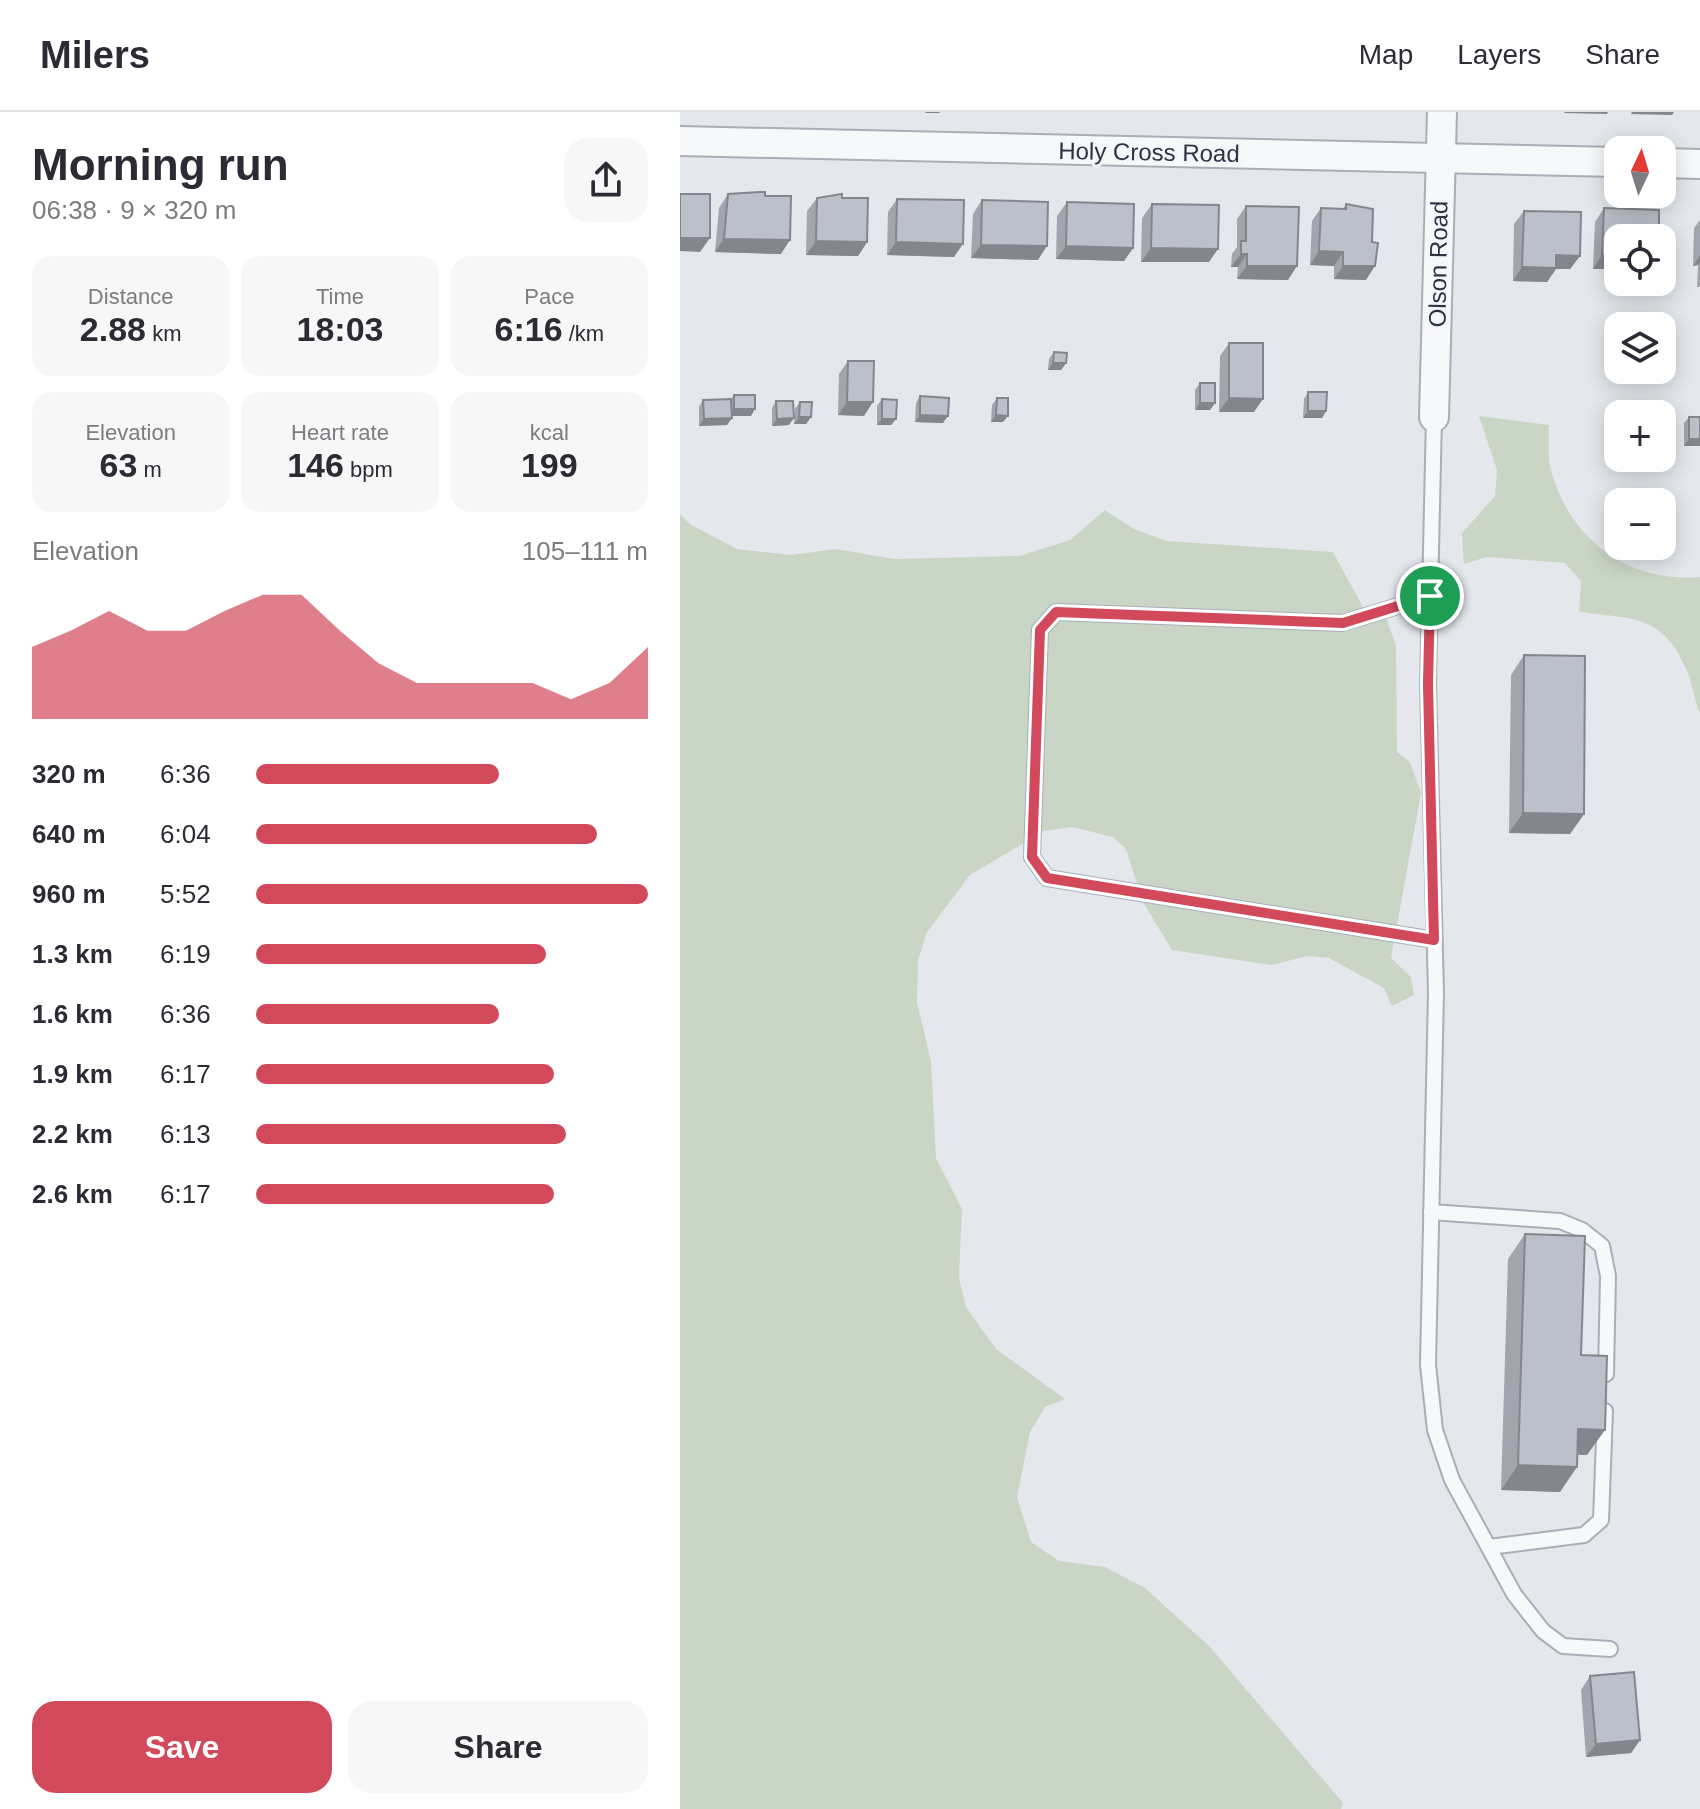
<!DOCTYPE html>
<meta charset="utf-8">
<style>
body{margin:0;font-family:Arial,sans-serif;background:#f7f7f7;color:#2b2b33;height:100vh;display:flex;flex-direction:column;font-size:30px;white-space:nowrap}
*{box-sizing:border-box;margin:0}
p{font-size:26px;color:#7c7c81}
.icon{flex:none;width:44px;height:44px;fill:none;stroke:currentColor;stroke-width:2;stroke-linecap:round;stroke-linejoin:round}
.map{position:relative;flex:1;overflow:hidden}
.sheet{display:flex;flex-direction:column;background:#fff;width:680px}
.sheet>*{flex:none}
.needle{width:52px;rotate:4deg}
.buttons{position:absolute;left:924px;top:24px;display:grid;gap:16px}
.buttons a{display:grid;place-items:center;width:72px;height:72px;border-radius:16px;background:#fff;box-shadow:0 4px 20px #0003;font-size:40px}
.pin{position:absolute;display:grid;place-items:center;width:68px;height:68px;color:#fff;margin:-34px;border:4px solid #fff;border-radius:50%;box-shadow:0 2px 8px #0007}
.round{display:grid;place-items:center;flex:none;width:84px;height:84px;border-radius:24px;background:#f7f7f7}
.overview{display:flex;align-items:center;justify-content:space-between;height:136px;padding:0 32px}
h1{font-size:44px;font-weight:700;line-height:60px}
.metrics{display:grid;grid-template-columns:repeat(3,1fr);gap:12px;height:136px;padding:8px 32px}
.metrics div{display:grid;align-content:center;border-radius:20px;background:#f7f7f7;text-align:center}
.metrics b{font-size:34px;font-weight:700}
.metrics small{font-size:22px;font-weight:400}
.metrics p{font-size:22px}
.chart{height:224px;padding:16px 32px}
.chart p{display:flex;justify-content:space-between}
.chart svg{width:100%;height:144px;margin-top:8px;fill:#d1495b;opacity:.7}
.action{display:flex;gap:16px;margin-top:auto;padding:16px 32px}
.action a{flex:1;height:92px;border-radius:24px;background:#d1495b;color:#fff;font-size:32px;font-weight:700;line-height:92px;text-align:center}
.action a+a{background:#f7f7f7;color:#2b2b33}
ul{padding:0 32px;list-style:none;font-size:26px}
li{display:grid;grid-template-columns:128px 96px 1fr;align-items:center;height:60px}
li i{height:20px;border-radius:10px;background:#d1495b}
header{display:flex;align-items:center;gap:48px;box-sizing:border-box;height:112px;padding:0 40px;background:#fff;border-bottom:2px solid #e1e1e2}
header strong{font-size:38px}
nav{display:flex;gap:44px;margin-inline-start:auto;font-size:28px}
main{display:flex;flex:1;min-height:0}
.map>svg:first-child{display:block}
.green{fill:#c9d6c5}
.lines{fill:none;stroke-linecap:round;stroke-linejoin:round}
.lane-casing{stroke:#a9aeb7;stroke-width:18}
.street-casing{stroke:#a9aeb7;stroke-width:32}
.lane{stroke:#f7f8fa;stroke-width:14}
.street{stroke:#f7f8fa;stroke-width:28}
.wall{fill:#a1a5ae}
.shaded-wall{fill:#83868d}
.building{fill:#bbc0ca;stroke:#83868d;stroke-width:2}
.route-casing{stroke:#fff;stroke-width:16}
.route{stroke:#d1495b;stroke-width:10}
.labels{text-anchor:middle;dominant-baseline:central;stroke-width:6;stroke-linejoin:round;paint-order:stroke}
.street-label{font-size:24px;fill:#2b3445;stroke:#f4f6f9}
</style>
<header>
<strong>Milers</strong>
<nav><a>Map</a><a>Layers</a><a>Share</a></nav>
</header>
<main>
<section class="sheet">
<div class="overview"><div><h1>Morning run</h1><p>06:38 · 9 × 320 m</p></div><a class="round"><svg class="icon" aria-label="share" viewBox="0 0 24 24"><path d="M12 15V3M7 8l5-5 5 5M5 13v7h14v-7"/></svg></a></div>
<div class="metrics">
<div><p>Distance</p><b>2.88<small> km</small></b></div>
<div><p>Time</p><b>18:03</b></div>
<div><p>Pace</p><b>6:16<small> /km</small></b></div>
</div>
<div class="metrics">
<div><p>Elevation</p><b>63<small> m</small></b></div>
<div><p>Heart rate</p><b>146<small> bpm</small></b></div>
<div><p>kcal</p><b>199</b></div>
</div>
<div class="chart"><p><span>Elevation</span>105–111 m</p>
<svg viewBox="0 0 160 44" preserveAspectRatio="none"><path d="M0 44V22L10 17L20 11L30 17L40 17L50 11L60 6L70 6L80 17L90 27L100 33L110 33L120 33L130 33L140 38L150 33L160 22V44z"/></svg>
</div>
<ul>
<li><b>320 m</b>6:36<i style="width:62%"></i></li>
<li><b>640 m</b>6:04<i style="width:87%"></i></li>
<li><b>960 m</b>5:52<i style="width:100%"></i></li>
<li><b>1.3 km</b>6:19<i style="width:74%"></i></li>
<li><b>1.6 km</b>6:36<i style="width:62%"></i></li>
<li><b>1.9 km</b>6:17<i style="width:76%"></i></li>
<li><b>2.2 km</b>6:13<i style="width:79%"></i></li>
<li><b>2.6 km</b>6:17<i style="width:76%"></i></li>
</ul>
<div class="action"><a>Save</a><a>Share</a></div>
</section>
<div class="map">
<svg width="1020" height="1697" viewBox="0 0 1020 1697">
<rect width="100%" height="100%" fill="#e4e7ec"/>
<!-- green -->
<g class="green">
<path d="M799,304L869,313C869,328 867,347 872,362C892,429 949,471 1020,465V601C1014,589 1013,572 1007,559C983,502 954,507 899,500L901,469L885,451L807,445L784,452L782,421L815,384L817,358Z"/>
<path d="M425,398L454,417L487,429L653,440L684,497L705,503L716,534L717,640L730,650L741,681L711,846L731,865L734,883L712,894L704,876L649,846L628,844L591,853L492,838L463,790L446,737L433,725L392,715L364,719L290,763L247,820L238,848L237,891L251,949L256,1046L282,1097L279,1166L286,1195L316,1237L385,1287L365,1295L350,1320L337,1385L351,1430L379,1449L425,1455L465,1476L530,1535L663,1691L661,1697H0V402L11,413L57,437L111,443L156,437L214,447L340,444L390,428Z"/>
</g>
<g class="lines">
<!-- lane casing -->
<g class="lane-casing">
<g id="lane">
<path d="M754,305L748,572L756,881L748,1253L755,1318L772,1368L834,1482L863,1519L883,1534L930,1537"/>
<path d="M750,484L663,511L376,500L360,518L352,745L367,766L754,828"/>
<path d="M751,1100L880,1109L902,1118L922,1134L928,1164L926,1262"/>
<path d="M809,1435L904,1423L921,1408L925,1299"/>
</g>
</g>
<!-- street casing -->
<g class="street-casing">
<g id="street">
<path d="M0,29L938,50"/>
<path d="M982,51L1020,52"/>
<path d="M754,305L762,0"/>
</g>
</g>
<!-- lane -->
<use href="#lane" class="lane"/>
<!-- street -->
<use href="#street" class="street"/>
</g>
<!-- wall -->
<g class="wall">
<path d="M48,82L85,84L101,142L35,140L39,96Z"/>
<path d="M137,86H162L187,130L178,144L126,143L127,99Z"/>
<path d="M217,87L274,145L207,143L208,100Z"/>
<path d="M302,88L358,148L291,146L293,102Z"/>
<path d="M387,90L453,136L444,149L376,147L377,104Z"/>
<path d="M472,92L529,150H461L462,106Z"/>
<path d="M666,92L686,168L654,167V154L630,153L632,109L641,96L663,97Z"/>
<path d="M566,94L608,168L557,167L558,155H551L552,142L557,135V107Z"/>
<path d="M924,96L938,126V157H913L915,110Z"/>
<path d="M844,99L900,144L890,157H876L867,170L833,169L834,112Z"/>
<path d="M1020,108V175H1017L1018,153L1013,154L1014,116Z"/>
<path d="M549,231L574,300H539L540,244Z"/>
<path d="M374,240L386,251L381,258H368L369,247Z"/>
<path d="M168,249L184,304L158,303L159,262Z"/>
<path d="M520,271L535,291L530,298H515V278Z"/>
<path d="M628,280L646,299L642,306H623L624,287Z"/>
<path d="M54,283L71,304H52V306L47,313L19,314V295L23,288L51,287Z"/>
<path d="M240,284L263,311L235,310L236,291Z"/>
<path d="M317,286L323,310H311L312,293Z"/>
<path d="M202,287L216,307L211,313H197V294Z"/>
<path d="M96,289L109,313L92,314V296Z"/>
<path d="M120,290L131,305L126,312H114L115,297Z"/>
<path d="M1009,305L1020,334H1004V311Z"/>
<path d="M844,543L904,702L890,722L829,721L831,563Z"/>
<path d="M845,1122L901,1243L907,1343H897L880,1380L821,1378L828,1147Z"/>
<path d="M910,1564L960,1628L951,1641L906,1645L901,1578Z"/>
</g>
<!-- shaded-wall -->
<g class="shaded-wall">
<path d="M246,0H260L259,1H245Z"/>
<path d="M885,0H928L927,2L884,1Z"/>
<path d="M952,0H994L992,3L951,2Z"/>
<path d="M0,126H30L20,140L0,139Z"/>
<path d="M44,127L110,128L101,142L35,140Z"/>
<path d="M136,129L187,130L178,144L126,143Z"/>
<path d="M216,130L283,132L274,145L207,143Z"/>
<path d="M301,133L367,134L358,148L291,146Z"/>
<path d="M386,134L453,136L444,149L376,147Z"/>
<path d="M471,136L538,137L529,150H461Z"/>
<path d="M639,139L663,140L654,154L630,153Z"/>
<path d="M561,142H567L558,155H551Z"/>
<path d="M876,143L900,144L890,157H876L867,170L833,169L842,155Z"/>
<path d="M922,143L938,144V157H913Z"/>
<path d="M1020,144V150L1018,153L1013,154Z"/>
<path d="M567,154H617L608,168L557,167Z"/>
<path d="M663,154H695L686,168L654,167Z"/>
<path d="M373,251H386L381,258H368Z"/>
<path d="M549,286L583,287L574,300H539Z"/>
<path d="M167,290H193L184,304L158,303Z"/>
<path d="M520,291H535L530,298H515Z"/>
<path d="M54,297H75L71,304H49Z"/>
<path d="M628,299H646L642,306H623Z"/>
<path d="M240,303L268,304L263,311L235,310Z"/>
<path d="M316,303L328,304L323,310H311Z"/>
<path d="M119,305H131L126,312H114Z"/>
<path d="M52,306L47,313L19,314L24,307Z"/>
<path d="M114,306L109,313L92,314L97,307Z"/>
<path d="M202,307H216L211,313H197Z"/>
<path d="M1009,327H1020V334H1004Z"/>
<path d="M843,701L904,702L890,722L829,721Z"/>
<path d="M898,1317L925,1318L907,1343L881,1342Z"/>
<path d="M838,1353L897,1355L880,1380L821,1378Z"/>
<path d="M960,1628L951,1641L906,1645L916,1632Z"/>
</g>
<!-- building -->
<g class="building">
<path d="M80,80H85V84H111L110,128L44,127L48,82Z"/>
<rect x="0" y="82" width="30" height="44"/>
<path d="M162,82V86H188L187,130L136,129L137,86Z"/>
<path d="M217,87L284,88L283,132L216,130Z"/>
<path d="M302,88L368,90L367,134L301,133Z"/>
<path d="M387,90L454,92L453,136L386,134Z"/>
<path d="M472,92L539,93L538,137L471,136Z"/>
<path d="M666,92L693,97L692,130L698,131L695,154H663V140L639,139L641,96L666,97Z"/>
<path d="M566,94L619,95L617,154H567V142H561V129H566Z"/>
<path d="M924,96L979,98V126H938V144L922,143Z"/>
<path d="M844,99L901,100L900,144L876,143V156L842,155Z"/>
<path d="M549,231H583V287L549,286Z"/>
<path d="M374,240L387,241L386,251H373Z"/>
<path d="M168,249H194L193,290H167Z"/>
<rect x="520" y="271" width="15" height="20"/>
<path d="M628,280H647L646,299H628Z"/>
<rect x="54" y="283" width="21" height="14"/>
<path d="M240,284L269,286L268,304L240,303Z"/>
<path d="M317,286H328V304L316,303Z"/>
<path d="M51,287L52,306L24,307L23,288Z"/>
<path d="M202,287L217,288L216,307H202Z"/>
<path d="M96,289H113L114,306L97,307Z"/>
<path d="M120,290H132L131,305H119Z"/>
<rect x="1009" y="305" width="11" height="22"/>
<path d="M844,543L905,544L904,702L843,701Z"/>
<path d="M845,1122L905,1124L901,1243L927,1244L925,1318L898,1317L897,1355L838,1353Z"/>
<path d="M954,1560L960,1628L916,1632L910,1564Z"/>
</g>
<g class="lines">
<!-- route casing -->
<g class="route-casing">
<path id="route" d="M750,484L748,572L754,828L367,766L352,745L360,518L376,500L663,511Z"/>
</g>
<!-- route -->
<use href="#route" class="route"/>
</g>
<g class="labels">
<!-- street labels -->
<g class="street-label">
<text transform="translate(469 40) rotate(1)">Holy Cross Road</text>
<text transform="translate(758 152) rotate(-89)">Olson Road</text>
</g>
</g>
</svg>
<div class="buttons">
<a><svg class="needle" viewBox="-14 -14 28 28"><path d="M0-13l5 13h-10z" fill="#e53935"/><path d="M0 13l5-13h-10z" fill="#7c7c81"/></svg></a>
<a><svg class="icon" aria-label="locate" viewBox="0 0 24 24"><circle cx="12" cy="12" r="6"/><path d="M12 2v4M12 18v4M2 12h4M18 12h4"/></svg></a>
<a><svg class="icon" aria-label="layers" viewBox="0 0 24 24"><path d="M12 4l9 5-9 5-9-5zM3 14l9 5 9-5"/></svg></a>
<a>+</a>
<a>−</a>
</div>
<div class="pin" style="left:750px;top:484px;background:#1e9e55"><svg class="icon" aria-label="arrive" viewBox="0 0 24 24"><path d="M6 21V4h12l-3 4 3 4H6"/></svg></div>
</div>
</main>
